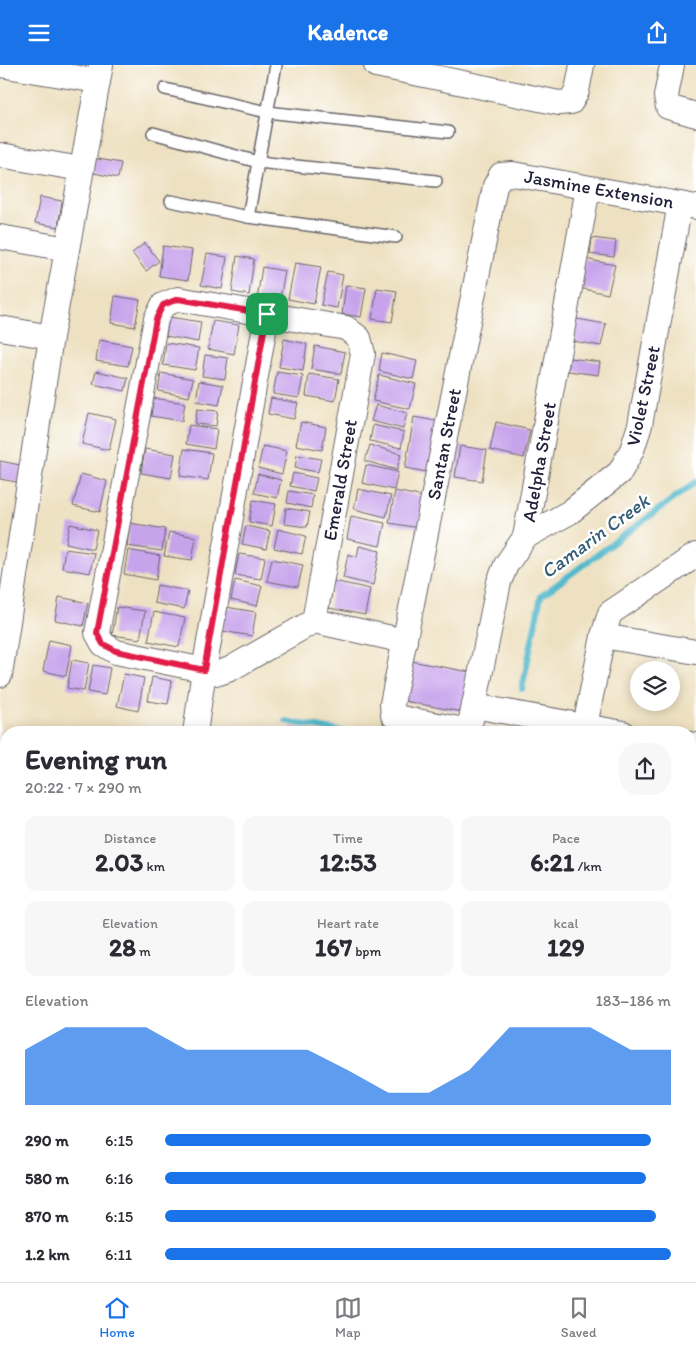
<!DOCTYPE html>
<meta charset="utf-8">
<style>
body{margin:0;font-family:Itim,sans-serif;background:#f7f7f7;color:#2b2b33;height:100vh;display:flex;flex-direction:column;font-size:19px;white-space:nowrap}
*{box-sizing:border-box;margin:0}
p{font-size:16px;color:#7c7c81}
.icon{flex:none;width:28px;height:28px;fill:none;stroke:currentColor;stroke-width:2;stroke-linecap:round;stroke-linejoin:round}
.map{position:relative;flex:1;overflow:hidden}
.details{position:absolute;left:0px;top:661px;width:696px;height:556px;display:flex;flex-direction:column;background:#fff;border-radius:20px 20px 0 0;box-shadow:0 2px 12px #0003}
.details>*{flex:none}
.tools{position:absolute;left:630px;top:596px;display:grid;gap:10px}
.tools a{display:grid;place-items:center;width:50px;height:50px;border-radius:50%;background:#fff;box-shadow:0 2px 12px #0003;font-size:25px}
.pin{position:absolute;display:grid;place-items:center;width:42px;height:42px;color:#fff;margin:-21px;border-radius:10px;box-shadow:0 2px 8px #0006}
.round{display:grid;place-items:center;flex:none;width:52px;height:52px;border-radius:20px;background:#f7f7f7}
.summary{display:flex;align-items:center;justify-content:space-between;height:85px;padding:0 25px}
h1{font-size:28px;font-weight:700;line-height:38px}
.figures{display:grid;grid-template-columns:repeat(3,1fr);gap:8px;height:85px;padding:5px 25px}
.figures div{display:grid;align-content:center;border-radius:12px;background:#f7f7f7;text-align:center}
.figures b{font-size:25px;font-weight:700}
.figures small{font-size:14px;font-weight:400}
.figures p{font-size:14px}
.chart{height:140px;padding:10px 25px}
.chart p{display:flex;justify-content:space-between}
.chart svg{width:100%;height:90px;margin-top:5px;fill:#1a73e8;opacity:.7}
ul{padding:0 25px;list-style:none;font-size:16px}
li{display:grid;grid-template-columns:80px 60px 1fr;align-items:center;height:38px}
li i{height:12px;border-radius:6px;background:#1a73e8}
header{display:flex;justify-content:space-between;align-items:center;height:65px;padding:0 25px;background:#1a73e8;color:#fff;font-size:22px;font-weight:700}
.tab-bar{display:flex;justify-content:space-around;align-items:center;height:70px;border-top:1px solid #e1e1e2;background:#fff;font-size:14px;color:#7c7c81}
.tab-bar a{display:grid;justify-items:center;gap:2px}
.tab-bar .on{color:#1a73e8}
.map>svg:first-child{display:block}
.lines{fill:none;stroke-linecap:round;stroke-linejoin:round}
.stream{stroke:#4eb7cb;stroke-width:6}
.building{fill:#c7a3ec}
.lane-casing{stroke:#69656a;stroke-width:14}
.street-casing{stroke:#69656a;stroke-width:26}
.lane{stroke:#fff;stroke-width:11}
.street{stroke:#fff;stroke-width:24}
.route-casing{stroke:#fff;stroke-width:10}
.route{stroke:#e11d48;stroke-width:6}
.labels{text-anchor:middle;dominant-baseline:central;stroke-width:5;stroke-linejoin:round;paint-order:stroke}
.street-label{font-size:19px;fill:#22223b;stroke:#fff}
.water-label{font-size:20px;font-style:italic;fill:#345e75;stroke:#fff}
</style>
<header><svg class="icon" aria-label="menu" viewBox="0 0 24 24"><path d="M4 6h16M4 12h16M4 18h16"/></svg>Kadence<svg class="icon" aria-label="share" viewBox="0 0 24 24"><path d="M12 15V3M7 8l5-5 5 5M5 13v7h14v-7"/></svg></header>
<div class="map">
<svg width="696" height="1217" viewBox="0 0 696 1217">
<rect width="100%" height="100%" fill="#fff"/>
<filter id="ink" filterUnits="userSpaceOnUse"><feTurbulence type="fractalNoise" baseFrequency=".02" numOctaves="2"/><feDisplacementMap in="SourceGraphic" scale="10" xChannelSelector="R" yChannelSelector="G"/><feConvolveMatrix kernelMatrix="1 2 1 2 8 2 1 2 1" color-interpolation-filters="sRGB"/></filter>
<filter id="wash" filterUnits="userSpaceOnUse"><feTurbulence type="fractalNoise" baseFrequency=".0096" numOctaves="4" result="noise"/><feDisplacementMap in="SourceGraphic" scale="20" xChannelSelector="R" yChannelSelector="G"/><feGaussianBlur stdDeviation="1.12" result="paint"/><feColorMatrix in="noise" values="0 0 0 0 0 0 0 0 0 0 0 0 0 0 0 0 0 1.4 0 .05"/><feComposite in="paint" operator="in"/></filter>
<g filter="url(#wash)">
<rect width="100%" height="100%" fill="#eee1c1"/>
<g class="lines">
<!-- stream -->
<g class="stream">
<path d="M522,624L541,531L696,417"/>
<path d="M286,656L349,668"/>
</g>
</g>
<g id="blocks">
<!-- building -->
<g class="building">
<path d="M92,93L121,98L118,113L89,107Z"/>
<path d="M40,132L62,136L58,162L35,158Z"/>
<path d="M592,173L616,176L614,192L590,189Z"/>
<path d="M145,178L159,196L146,206L132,188Z"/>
<path d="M163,181L192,185L188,215L159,211Z"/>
<path d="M207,189L227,192L222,224L201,220Z"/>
<path d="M237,191L254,194L249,230L232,227Z"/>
<path d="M585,194L615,200L608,229L579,223Z"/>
<path d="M295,198L321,202L314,239L288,234Z"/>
<path d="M262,202L285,206L279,239L257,235Z"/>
<path d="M328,207L343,210L337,243L321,240Z"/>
<path d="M346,220L366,223L361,252L342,249Z"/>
<path d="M377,223L397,226L392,257L372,254Z"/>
<path d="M115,231L140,235L135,262L111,258Z"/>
<path d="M169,252L201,257L198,277L166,271Z"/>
<path d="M571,253L606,259L601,281L567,275Z"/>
<path d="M213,256L239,260L234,289L208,284Z"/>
<path d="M284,274L307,279L303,306L279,302Z"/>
<path d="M99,275L132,281L128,301L96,296Z"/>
<path d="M166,278L199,283L195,305L163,300Z"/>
<path d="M315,281L345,287L341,309L311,304Z"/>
<path d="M382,288L417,296L413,314L379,306Z"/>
<path d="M205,290L228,293L225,314L202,311Z"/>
<path d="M570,293L600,297L598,310L568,306Z"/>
<path d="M96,306L128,313L125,326L93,319Z"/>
<path d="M277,307L303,311L299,333L273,329Z"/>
<path d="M161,308L193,314L189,332L158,326Z"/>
<path d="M309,309L339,314L335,336L306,331Z"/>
<path d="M379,310L416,319L410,344L373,336Z"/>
<path d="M199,316L223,320L219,340L196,336Z"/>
<path d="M153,333L185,338L182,356L151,351Z"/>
<path d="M271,333L298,338L294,354L268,349Z"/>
<path d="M376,340L407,348L403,364L371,356Z"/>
<path d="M197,344L218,346L216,361L195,359Z"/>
<path d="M89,348L116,354L109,385L82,379Z"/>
<path d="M414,352L441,357L432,408L405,403Z"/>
<path d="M301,357L326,362L322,385L296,380Z"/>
<path d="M496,357L530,365L524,393L490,385Z"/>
<path d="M189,360L217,364L214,384L186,379Z"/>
<path d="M373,360L404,367L401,383L370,376Z"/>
<path d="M370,380L401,389L397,405L365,396Z"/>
<path d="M263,381L287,386L282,409L258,403Z"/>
<path d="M460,381L487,385L482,416L455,412Z"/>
<path d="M145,384L175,389L171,413L141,408Z"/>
<path d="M184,384L212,388L208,415L180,411Z"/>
<path d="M297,390L321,394L318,407L295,403Z"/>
<path d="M0,396L25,401L22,418L0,414Z"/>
<path d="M366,400L398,407L394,425L362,418Z"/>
<path d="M293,408L317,413L314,426L290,421Z"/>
<path d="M81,409L107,416L100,447L73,441Z"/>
<path d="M258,409L281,415L277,433L254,428Z"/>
<path d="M358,424L391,431L386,452L354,444Z"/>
<path d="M289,426L313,430L311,443L287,438Z"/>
<path d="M395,426L424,432L419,463L389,458Z"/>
<path d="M253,435L276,439L272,461L249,457Z"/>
<path d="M286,443L310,447L307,462L284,459Z"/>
<path d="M351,451L385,458L380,481L347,474Z"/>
<path d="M130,458L165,464L162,486L127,481Z"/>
<path d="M70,459L97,465L93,484L66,478Z"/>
<path d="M246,461L270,466L266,484L242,479Z"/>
<path d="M278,464L306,471L302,489L274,483Z"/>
<path d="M169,467L196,472L192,495L164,491Z"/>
<path d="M359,481L380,486L373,520L343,513L348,489L357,492Z"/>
<path d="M65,484L94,488L90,508L62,503Z"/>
<path d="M128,485L160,491L156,515L124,509Z"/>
<path d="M239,489L265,493L261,514L235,510Z"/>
<path d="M272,494L303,500L298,522L267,516Z"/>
<path d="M235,515L262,521L257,541L231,535Z"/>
<path d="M334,516L370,524L365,550L329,543Z"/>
<path d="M157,520L188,526L184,544L154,538Z"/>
<path d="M59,532L88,538L83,561L55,555Z"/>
<path d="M117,542L145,546L140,574L112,570Z"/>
<path d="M226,542L256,547L252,571L222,566Z"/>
<path d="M154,547L185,553L179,582L148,576Z"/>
<path d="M49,575L72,580L66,611L43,606Z"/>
<path d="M72,595L89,598L84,626L67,623Z"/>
<path d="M411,596L470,607L462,647L404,636Z"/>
<path d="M93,600L110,603L105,630L88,627Z"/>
<path d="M124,609L144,613L138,646L117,641Z"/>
<path d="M152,612L172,616L168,639L148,636Z"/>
<path d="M292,662L317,667V668H291Z"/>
<path d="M0,744L6,746V780L0,778Z"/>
<path d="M0,782L6,783V804L0,803Z"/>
<path d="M0,805L6,806V824L0,823Z"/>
<path d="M0,827L6,829L3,847H0Z"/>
</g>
</g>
</g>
<g filter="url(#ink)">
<use href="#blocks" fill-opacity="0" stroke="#69656a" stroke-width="1"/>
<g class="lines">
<!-- lane casing -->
<g class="lane-casing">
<g id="lane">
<path d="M165,24L267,47L448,67"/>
<path d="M153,68L258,97L436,116"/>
<path d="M171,136L248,152L396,172"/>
<path d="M248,152L276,0"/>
</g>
</g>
<!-- street casing -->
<g class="street-casing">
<g id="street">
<path d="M0,0L98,16"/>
<path d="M376,0L559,38L571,37L577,26L582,0"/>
<path d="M672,0L666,31L668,42L696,50"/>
<path d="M0,90L81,104"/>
<path d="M588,123L525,472L506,500L499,517L471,655L466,662L459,664L401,653L393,650L392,639L495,121L501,110L513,109L696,142"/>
<path d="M0,172L67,184"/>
<path d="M0,263L51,272"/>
<path d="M525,472L570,447L620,407L632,385L640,360L680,139"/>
<path d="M314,556L363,289L359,273L346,263L178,234L163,240L156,254L97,568L103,579L116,587L219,608L230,604L314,556L405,576"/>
<path d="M603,571L696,587"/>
<path d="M0,610L51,272L101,0"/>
<path d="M474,641L623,668"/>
<path d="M585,661L603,571L610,548L696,490"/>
<path d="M195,668L204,605L267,249"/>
<path d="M690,679L696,680"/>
<path d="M690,785L696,786"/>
<path d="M0,1142L6,1105"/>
<path d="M690,1180L696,1145"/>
<path d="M13,1211L46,1217"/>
<path d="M97,1217L98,1211"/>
<path d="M200,1217L201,1211"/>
<path d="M300,1217L301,1211"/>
<path d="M400,1217L401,1211"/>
<path d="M491,1217L492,1211"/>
<path d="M593,1217L594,1211"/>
<path d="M684,1217L685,1211"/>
</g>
</g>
<!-- lane -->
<use href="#lane" class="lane"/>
<!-- street -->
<use href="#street" class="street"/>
</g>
</g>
<g class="lines" filter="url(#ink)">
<!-- route casing -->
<g class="route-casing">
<path id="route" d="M178,234L267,249L204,605L116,586L103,579L97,568L156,254L163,240Z"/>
</g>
<!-- route -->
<use href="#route" class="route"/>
</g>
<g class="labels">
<!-- street labels -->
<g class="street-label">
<text transform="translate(599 124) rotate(10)">Jasmine Extension</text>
<text transform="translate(643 331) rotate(-78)">Violet Street</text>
<text transform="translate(444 379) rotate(-79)">Santan Street</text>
<text transform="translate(539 397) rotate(-80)">Adelpha Street</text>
<text transform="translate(340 415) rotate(-80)">Emerald Street</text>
</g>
<!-- water labels -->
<g class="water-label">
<text transform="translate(595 471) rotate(-36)">Camarin Creek</text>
</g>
</g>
</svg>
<div class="tools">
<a><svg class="icon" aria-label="layers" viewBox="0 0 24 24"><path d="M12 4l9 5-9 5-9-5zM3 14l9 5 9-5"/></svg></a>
</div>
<div class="pin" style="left:267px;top:249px;background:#1e9e55"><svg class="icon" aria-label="arrive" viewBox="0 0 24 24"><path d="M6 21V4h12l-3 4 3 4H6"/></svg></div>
<section class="details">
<div class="summary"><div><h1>Evening run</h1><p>20:22 · 7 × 290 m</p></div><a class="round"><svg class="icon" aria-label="share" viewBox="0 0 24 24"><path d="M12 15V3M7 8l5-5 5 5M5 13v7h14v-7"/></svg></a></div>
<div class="figures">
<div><p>Distance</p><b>2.03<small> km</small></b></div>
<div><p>Time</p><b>12:53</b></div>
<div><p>Pace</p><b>6:21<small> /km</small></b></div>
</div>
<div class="figures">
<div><p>Elevation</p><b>28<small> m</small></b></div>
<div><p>Heart rate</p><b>167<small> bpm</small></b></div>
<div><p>kcal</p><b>129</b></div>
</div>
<div class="chart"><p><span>Elevation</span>183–186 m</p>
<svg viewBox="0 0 160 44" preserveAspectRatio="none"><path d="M0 44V17L10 6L20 6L30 6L40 17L50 17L60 17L70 17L80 27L90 38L100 38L110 27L120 6L130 6L140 6L150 17L160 17V44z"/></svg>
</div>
<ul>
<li><b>290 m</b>6:15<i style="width:96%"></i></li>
<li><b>580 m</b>6:16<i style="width:95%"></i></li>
<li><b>870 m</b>6:15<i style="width:97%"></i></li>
<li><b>1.2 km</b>6:11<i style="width:100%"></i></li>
</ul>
</section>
</div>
<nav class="tab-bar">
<a class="on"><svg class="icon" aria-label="home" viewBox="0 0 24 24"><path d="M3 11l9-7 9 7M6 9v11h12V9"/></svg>Home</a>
<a><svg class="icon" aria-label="map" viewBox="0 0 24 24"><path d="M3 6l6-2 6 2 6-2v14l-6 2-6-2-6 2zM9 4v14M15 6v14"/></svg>Map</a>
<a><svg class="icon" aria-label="saved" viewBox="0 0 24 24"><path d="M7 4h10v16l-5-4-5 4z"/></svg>Saved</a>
</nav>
